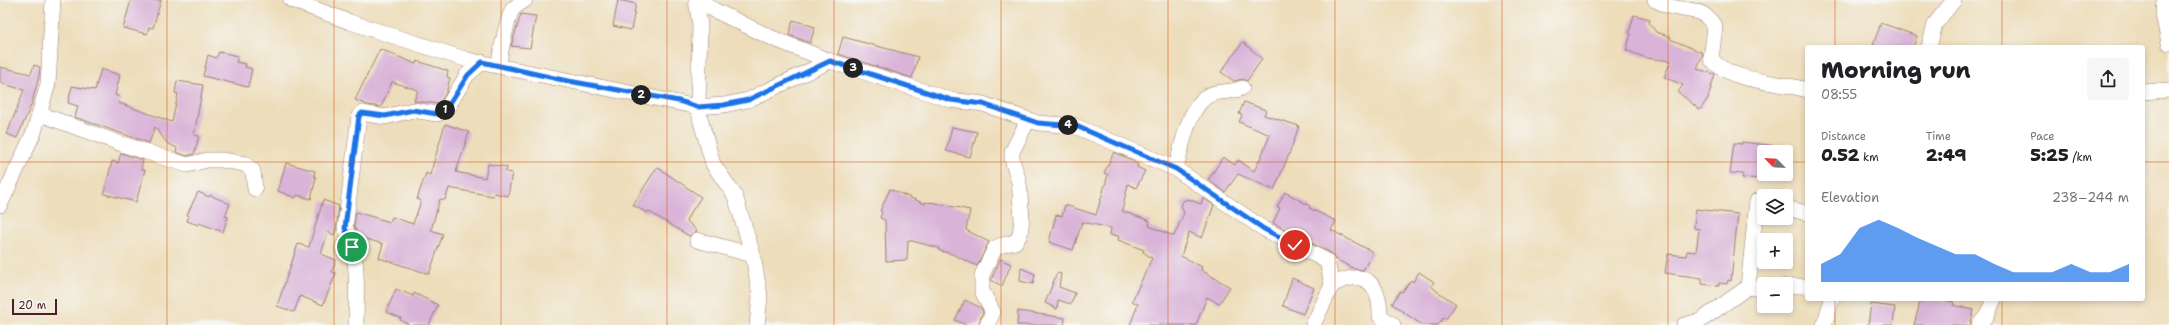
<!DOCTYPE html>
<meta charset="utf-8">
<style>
body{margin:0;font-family:"Shantell Sans",sans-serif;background:#f6f6f6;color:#202124;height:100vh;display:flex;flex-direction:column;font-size:15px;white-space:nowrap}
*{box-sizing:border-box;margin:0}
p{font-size:13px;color:#757577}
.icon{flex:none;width:22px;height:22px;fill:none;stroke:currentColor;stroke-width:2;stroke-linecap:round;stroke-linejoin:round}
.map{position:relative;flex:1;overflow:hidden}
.panel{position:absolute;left:1805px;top:45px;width:340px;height:256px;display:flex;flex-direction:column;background:#fff;border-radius:4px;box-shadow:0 2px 6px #0003}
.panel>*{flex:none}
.needle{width:26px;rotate:295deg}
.fabs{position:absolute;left:1757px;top:145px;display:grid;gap:8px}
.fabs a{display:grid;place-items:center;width:36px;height:36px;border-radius:4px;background:#fff;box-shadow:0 2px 6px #0003;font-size:20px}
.scale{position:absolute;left:12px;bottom:10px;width:45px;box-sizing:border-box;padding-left:4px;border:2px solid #4a1f2b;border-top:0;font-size:11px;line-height:14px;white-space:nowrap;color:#4a1f2b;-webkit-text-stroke:3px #f6f6f2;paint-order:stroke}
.pin{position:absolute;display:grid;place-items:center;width:34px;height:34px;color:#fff;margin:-17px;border:2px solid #fff;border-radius:50%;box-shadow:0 1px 4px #0007}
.km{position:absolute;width:20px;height:20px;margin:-10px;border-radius:50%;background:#222;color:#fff;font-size:11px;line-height:20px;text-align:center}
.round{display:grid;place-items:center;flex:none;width:42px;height:42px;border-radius:4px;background:#f6f6f6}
.headline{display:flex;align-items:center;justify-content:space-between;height:68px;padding:0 16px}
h1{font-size:22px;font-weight:800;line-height:30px}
.figures{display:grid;grid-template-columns:repeat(3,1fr);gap:6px;height:68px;padding:4px 16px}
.figures div{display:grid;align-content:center}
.figures b{font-size:17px;font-weight:800}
.figures small{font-size:11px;font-weight:400}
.figures p{font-size:11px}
.chart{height:112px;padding:8px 16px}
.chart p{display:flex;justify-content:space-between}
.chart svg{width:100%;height:72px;margin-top:4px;fill:#1a73e8;opacity:.7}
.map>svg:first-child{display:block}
.building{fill:#d9b3d8}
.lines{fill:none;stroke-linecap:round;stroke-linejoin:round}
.street-casing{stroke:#9c7e72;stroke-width:16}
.street{stroke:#fff;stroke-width:15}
.route-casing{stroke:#fff;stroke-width:8}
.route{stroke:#1a73e8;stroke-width:5}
.grid{fill:none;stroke:#d8530f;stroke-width:1;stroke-opacity:0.55}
</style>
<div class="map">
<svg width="2169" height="325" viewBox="0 0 2169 325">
<rect width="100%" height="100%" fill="#f6f6f2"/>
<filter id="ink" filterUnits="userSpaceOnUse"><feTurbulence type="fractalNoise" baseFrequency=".025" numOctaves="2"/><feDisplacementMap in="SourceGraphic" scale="8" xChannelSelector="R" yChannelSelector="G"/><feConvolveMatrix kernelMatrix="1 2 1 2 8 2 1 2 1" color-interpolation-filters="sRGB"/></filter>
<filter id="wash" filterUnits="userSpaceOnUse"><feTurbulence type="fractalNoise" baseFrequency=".012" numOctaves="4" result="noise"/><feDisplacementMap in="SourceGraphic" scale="16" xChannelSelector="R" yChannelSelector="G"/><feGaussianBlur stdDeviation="0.9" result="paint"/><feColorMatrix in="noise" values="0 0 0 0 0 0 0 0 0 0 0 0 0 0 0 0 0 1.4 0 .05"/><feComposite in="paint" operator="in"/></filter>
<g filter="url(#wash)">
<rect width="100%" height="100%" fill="#edddba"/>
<g id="blocks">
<!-- building -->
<g class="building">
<path d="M131,0H161L153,28L149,27L147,34L123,28Z"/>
<path d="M618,0L636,4L631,30L613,26Z"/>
<path d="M521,14L536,16L530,48L511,46Z"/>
<path d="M1634,15L1650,19L1649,23L1656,32L1671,37L1670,39L1703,53L1697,69L1715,74L1708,98L1700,110L1678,92L1683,85L1664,77L1671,61L1646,58L1626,50L1631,34L1629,33Z"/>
<path d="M793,20L815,27L810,43L789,35Z"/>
<path d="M1881,23L1917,36L1913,47H1880L1873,45Z"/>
<path d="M843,37L918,57L912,78L838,54Z"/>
<path d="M1243,42L1262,59L1247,81L1243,79L1234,81L1221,72Z"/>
<path d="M380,49L416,64L417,61L448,71L447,77L450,78L446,93L439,104L414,101L418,90L392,82L381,107L368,105L355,100Z"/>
<path d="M219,52L238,56L236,62L246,64L245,67L252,69L248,87L203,76L208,55L216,58Z"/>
<path d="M34,65L40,67L39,76L32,103L17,138L7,134L24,90L0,83V67L31,74Z"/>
<path d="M101,69L120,75L115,95L120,97L119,103L172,122L178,94L175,93L177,81L203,85L194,135L199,136L194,154L187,156L176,152L177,148L167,143L155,127L149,143L75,117L78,106L68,103L72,86L95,90Z"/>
<path d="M1244,102L1266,110L1264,115L1299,126L1290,152L1274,190L1238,174L1225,192L1208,180L1223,157L1235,165L1238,160L1254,171L1261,157L1270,135L1239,122L1242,115L1239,114Z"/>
<path d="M445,124L469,132L456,172L485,178L488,164L507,167L506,172L512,173L508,196L494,193L493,196L449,188L445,200L440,199L431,230L443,234L429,274L379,258L383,244L359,237L354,226L356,212L390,222L392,217L413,224L421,201L417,199L426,173L430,175Z"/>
<path d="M952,127L977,132L970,157L946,151Z"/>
<path d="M1742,142L1776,146L1775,152H1764V174H1772V179L1742,178L1743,174L1730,173L1734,143L1742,144Z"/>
<path d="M1114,152L1131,160L1138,165L1137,167L1145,171L1136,188L1128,184L1122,211L1150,221L1149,226L1174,236L1184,213L1181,206L1183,201L1188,199L1201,204L1203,198L1214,205L1202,238L1189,232L1181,256L1202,267L1201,270L1230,287L1219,304L1207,297L1196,325H1130L1138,304L1132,301L1152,258L1143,252L1144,250L1118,240L1119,236L1110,235L1111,228L1082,222L1073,250L1049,242L1056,215L1062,216L1065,205L1096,215L1108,175L1104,173Z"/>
<path d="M121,153L143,160L141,169L145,170L136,202L104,194L112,161L118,163Z"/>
<path d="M286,163L315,171L314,176L316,177L311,199L297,195L296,198L278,191Z"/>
<path d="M657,167L701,197L686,220L697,231L689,236L648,211L647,213L633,205Z"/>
<path d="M890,189L925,204V202L930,203V202L970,210L966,230L989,242L977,266L952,254L938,250L939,248L908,240L907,260L886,261L885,220L880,218L882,212L880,211Z"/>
<path d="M198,192L209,197L210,195L230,204L225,216L228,217L223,232L199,223L198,225L187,221L189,216L187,215Z"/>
<path d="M1285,192L1310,206L1309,208L1336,221L1331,230L1373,252L1363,270L1354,269L1336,259L1331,253L1273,223L1280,208L1277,207Z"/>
<path d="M323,200L339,206L336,230L334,235L328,232L321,254L336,260L332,272L336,273L323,305L300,296L294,312L277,306L298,244L309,247Z"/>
<path d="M1696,209L1738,214L1731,281L1728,280L1727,284L1719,283V286L1702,284V278L1665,273L1668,254L1686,256L1687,251L1696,252L1699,229L1694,228Z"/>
<path d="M1000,259L1011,264L1002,286L991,280Z"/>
<path d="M1021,268L1035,274L1033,284L1020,281Z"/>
<path d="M1419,272L1434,282L1431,286L1438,292L1456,304L1446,319L1444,317L1438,325H1422L1392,304L1400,291L1402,292L1411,280L1413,282Z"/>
<path d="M1057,273L1061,274L1059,287L1075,293L1071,304L1058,300L1057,309L1045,303Z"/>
<path d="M1292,278L1314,288L1303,314L1283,306Z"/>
<path d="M396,289L413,296L414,293L438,305L429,325H410L400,320L401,318L386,312Z"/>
<path d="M1921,299H1938L1954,302L1953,305L1974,310L1970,325H1914Z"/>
<path d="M965,300L981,308L983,312L978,325H966L955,320Z"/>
<path d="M1871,304L1895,307L1893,325H1868Z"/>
<path d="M1018,311L1065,318L1064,325H1017Z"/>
</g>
</g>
</g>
<g filter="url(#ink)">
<use href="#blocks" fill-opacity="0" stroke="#9c7e72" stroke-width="1"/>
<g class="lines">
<!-- street casing -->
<g class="street-casing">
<g id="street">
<path d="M291,0L350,22L468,60L698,107L724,105L748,100L830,61L951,100L983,104L1038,123L1075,126L1176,169L1264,229L1327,261L1332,285L1313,325"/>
<path d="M696,0L700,25L698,107L701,122L713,164L735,196L753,255L760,296L757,325"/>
<path d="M700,0L714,10L772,38L830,61"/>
<path d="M1655,0C1661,2 1666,6 1672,7C1693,12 1702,7 1715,27L1711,59C1732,83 1778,81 1807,90"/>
<path d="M2164,0L2163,15L2169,43"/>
<path d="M1929,47L1935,24L1954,0"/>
<path d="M499,66C499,56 508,18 512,10C515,6 521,3 525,0"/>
<path d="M2143,92L2169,90"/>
<path d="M40,114L122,144L187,165L207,160H222L245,164L253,171L255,189"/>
<path d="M1176,169C1182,146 1189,99 1215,93C1225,91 1233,92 1242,88"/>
<path d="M0,205L34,132L48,84L53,0"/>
<path d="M1786,208L1807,213"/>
<path d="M697,240L753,255"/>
<path d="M1332,285C1364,268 1380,282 1380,316L1393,325"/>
<path d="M1786,286H1807"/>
<path d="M1748,287L1757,201L1764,202"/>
<path d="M356,325C356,299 360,249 345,228L359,116L362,113L385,117L413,110L437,114L445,111L467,75L482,62"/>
<path d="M987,325L993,312L982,291V275L995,248L1002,245L1015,242L1020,235L1022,219L1019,182L1012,159V152L1028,120"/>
<path d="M1684,325L1700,321L1748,287L1764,289"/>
<path d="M1824,325L1832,299"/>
<path d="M1979,325L1986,317L1994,299"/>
</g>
</g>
<!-- street -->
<use href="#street" class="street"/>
</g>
</g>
<g class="lines" filter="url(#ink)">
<!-- route casing -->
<g class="route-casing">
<path id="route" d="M352,247L345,228L359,116L362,113L385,116L413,110L437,114L445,111L468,75L482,62L563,80L679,101L698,107L724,105L748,100L830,61L951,100L983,104L1038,123L1076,126L1176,169L1264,229L1295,245"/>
</g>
<!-- route -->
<use href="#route" class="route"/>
</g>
<!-- grid -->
<path class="grid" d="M167,0V325M334,0V325M501,0V325M667,0V325M834,0V325M1001,0V325M1168,0V325M1335,0V325M1502,0V325M1668,0V325M1835,0V47M2002,0V47M0,162H1764M1786,162H1807M2143,162H2169M1835,299V325M2002,299V325"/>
</svg>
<div class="fabs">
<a><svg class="needle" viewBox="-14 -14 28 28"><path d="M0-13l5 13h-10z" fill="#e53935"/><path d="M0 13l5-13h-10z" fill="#757577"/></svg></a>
<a><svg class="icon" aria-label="layers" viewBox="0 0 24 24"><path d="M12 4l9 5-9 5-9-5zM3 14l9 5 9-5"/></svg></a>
<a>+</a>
<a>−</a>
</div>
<div class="scale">20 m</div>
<div class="pin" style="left:352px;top:247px;background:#1e9e55"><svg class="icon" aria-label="arrive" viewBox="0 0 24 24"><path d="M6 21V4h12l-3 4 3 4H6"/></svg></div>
<div class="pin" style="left:1295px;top:245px;background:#d93025"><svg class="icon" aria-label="check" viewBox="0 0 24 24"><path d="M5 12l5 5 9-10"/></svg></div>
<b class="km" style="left:445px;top:110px">1</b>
<b class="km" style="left:641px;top:95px">2</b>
<b class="km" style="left:853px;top:68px">3</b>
<b class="km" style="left:1068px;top:125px">4</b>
<section class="panel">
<div class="headline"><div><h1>Morning run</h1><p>08:55</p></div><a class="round"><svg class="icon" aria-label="share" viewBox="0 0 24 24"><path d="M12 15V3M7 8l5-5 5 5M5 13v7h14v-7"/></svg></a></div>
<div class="figures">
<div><p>Distance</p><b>0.52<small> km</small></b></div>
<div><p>Time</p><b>2:49</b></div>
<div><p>Pace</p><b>5:25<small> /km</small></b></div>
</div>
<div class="chart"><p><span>Elevation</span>238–244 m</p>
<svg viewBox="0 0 160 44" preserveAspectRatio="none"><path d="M0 44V33L10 27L20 11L30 6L40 11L50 17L60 22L70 27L80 27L90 33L100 38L110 38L120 38L130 33L140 38L150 38L160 33V44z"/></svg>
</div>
</section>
</div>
